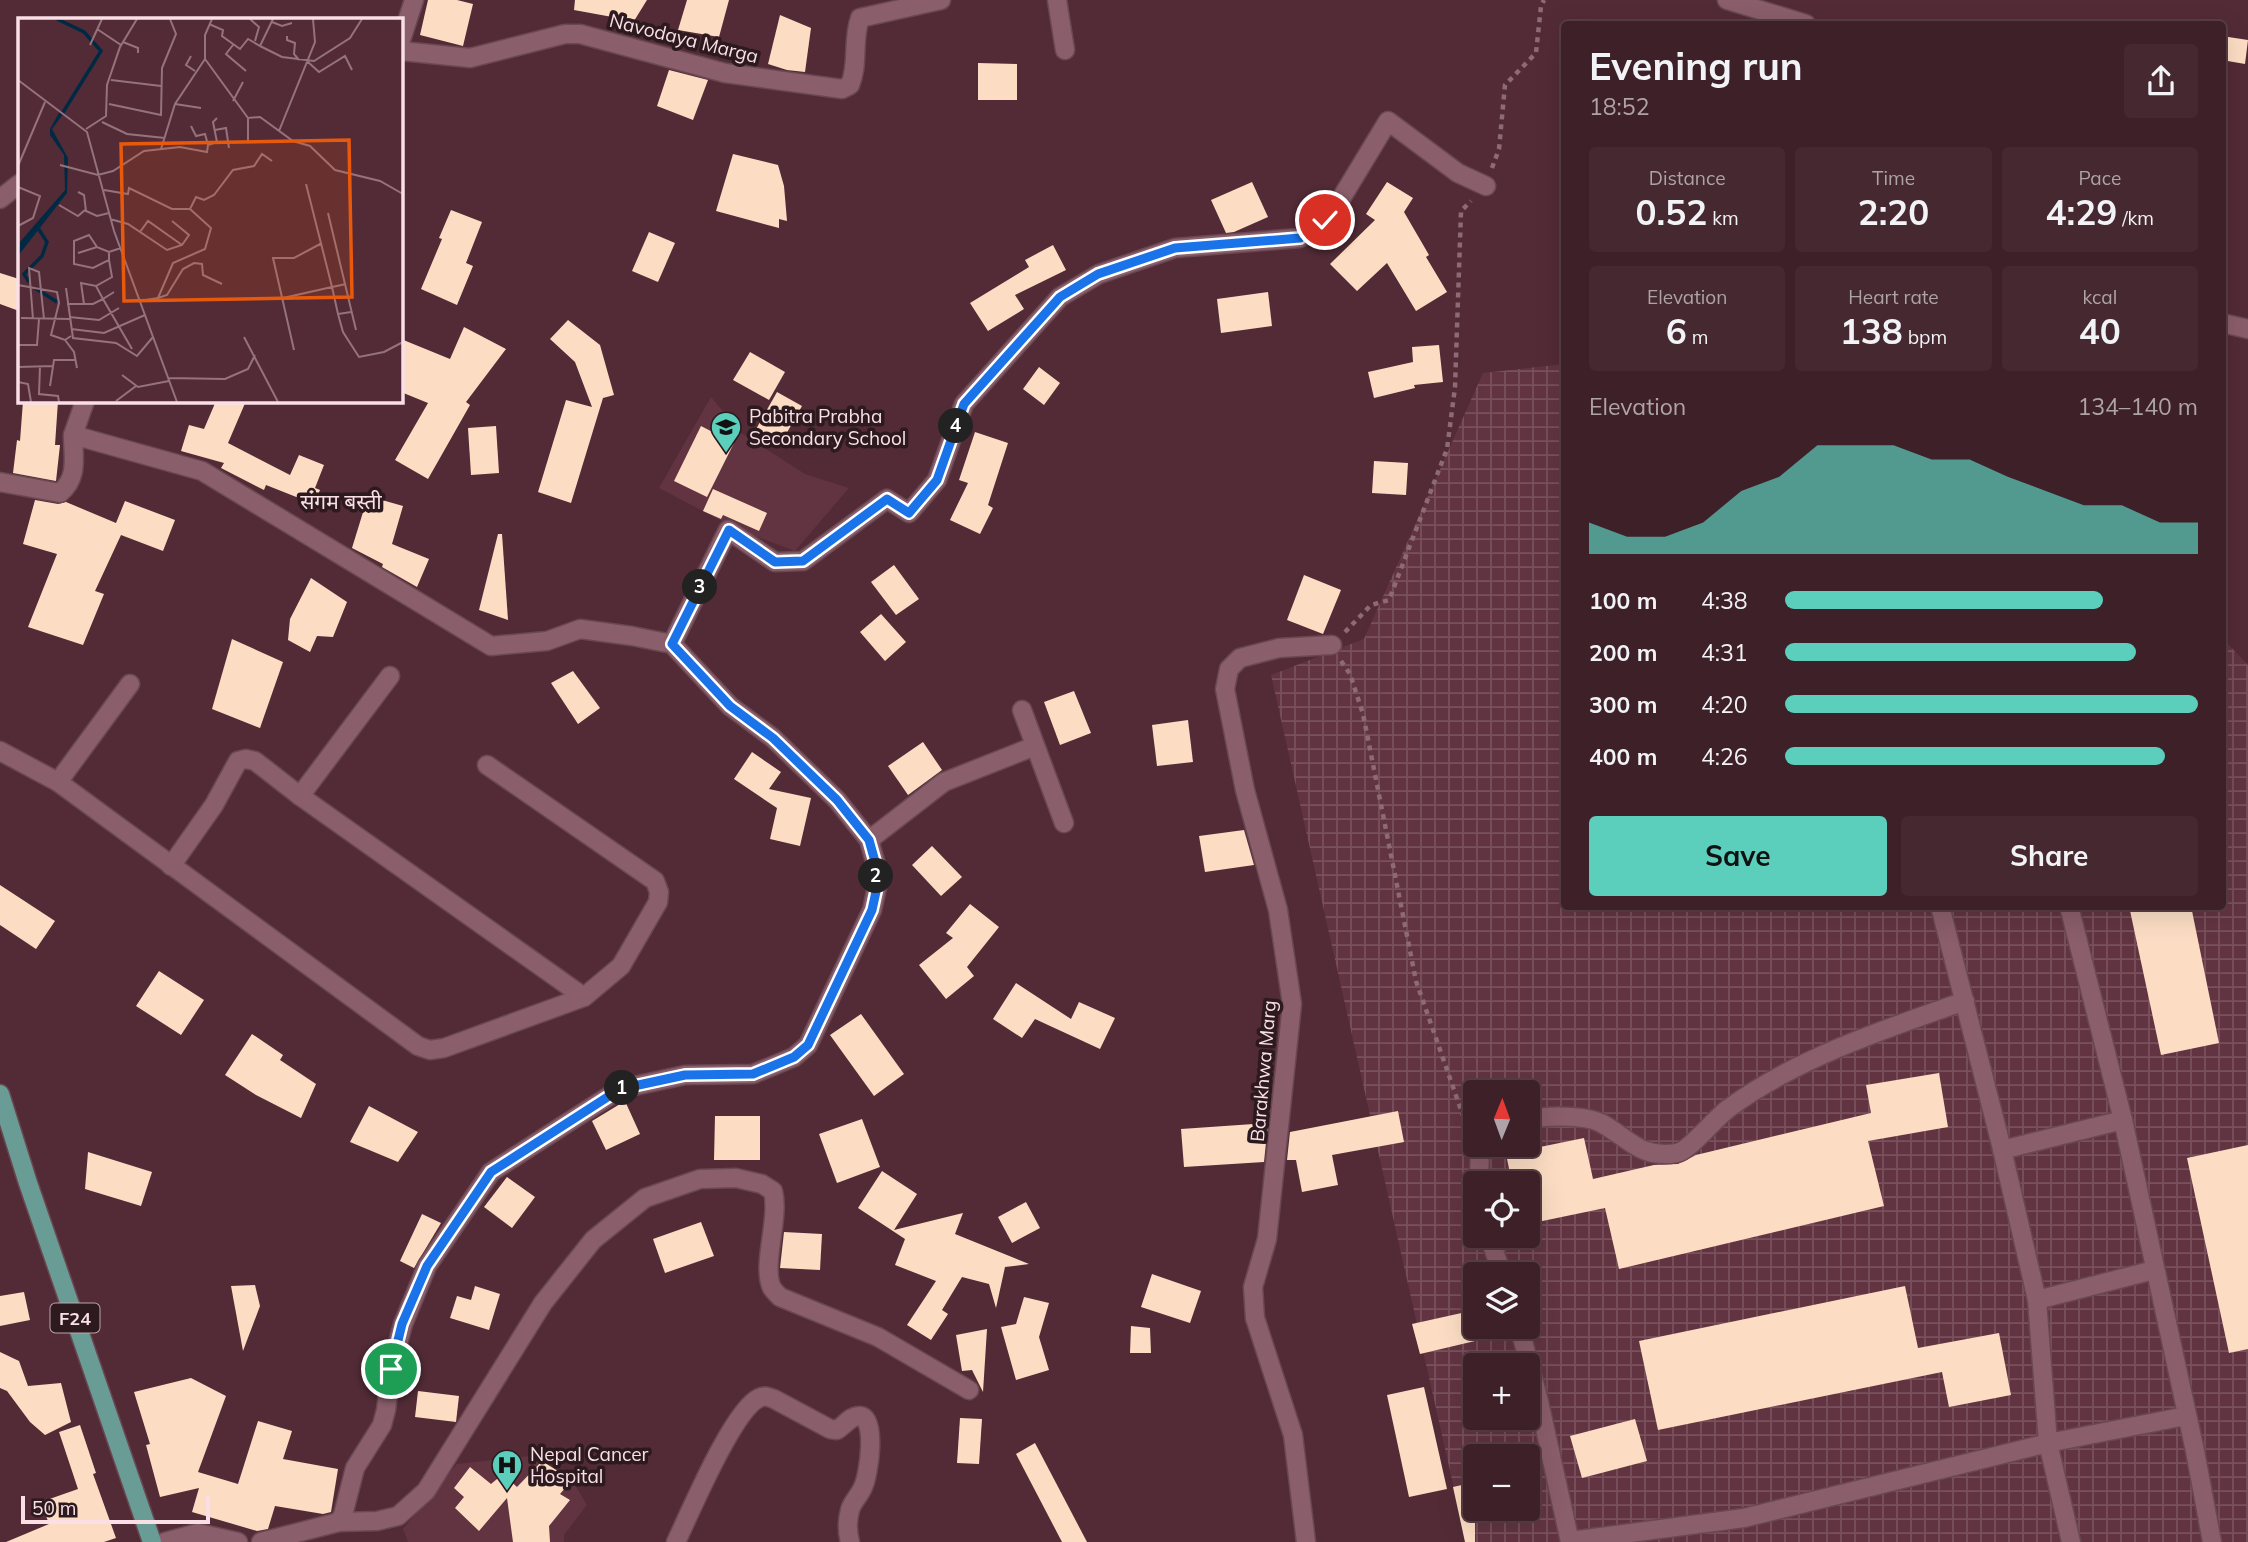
<!DOCTYPE html>
<meta charset="utf-8">
<style>
body{margin:0;font-family:Mulish,"Noto Sans Devanagari",sans-serif;background:#452830;color:#f1f3f6;height:100vh;display:flex;flex-direction:column;font-size:26px;white-space:nowrap}
*{box-sizing:border-box;margin:0}
p{font-size:23px;color:#ada3a8}
.icon{flex:none;width:38px;height:38px;fill:none;stroke:currentColor;stroke-width:2;stroke-linecap:round;stroke-linejoin:round}
.map{position:relative;flex:1;overflow:hidden}
.side{position:absolute;left:1561px;top:21px;width:665px;height:889px;display:flex;flex-direction:column;background:#3e2028;border-radius:7px;box-shadow:0 7px 28px #0002,0 0 0 2px #573e45}
.side>*{flex:none}
.needle{width:46px;rotate:1deg}
.fabs{position:absolute;left:1463px;top:1080px;display:grid;gap:14px}
.fabs a{display:grid;place-items:center;width:77px;height:77px;border-radius:7px;background:#3e2028;box-shadow:0 7px 28px #0002,0 0 0 2px #573e45;font-size:35px}
.scale{position:absolute;left:21px;bottom:18px;width:189px;box-sizing:border-box;padding-left:7px;border:4px solid #fae0e6;border-top:0;font-size:19px;line-height:24px;white-space:nowrap;color:#fae0e6;-webkit-text-stroke:5px #2c1a1f;paint-order:stroke}
.pin{position:absolute;display:grid;place-items:center;width:60px;height:60px;color:#fff;margin:-30px;border:4px solid #fff;border-radius:50%;box-shadow:0 2px 7px #0007}
.km{position:absolute;width:35px;height:35px;margin:-18px;border-radius:50%;background:#222;color:#fff;font-size:19px;line-height:35px;text-align:center}
.round{display:grid;place-items:center;flex:none;width:74px;height:74px;border-radius:7px;background:#452830}
.head{display:flex;align-items:center;justify-content:space-between;height:119px;padding:0 28px}
h1{font-size:38px;font-weight:700;line-height:52px}
.metrics{display:grid;grid-template-columns:repeat(3,1fr);gap:10px;height:119px;padding:7px 28px}
.metrics div{display:grid;align-content:center;border-radius:7px;background:#452830;text-align:center}
.metrics b{font-size:35px;font-weight:700}
.metrics small{font-size:19px;font-weight:400}
.metrics p{font-size:19px}
.chart{height:196px;padding:14px 28px}
.chart p{display:flex;justify-content:space-between}
.chart svg{width:100%;height:126px;margin-top:7px;fill:#5bcebc;opacity:.7}
.action{display:flex;gap:14px;margin-top:auto;padding:14px 28px}
.action a{flex:1;height:80px;border-radius:7px;background:#5bcebc;color:#111;font-size:28px;font-weight:700;line-height:80px;text-align:center}
.action a+a{background:#452830;color:#f1f3f6}
ul{padding:0 28px;list-style:none;font-size:23px}
li{display:grid;grid-template-columns:112px 84px 1fr;align-items:center;height:52px}
li i{height:18px;border-radius:9px;background:#5bcebc}
.map>svg:first-child{display:block}
.built{fill:#623442}
.industrial{fill:url(#industrial-grid);fill-rule:evenodd}
.building{fill:#fcddc4}
.lines{fill:none;stroke-linecap:round;stroke-linejoin:round}
.minor-casing{stroke:#694852;stroke-width:21}
.major-casing{stroke:#694852;stroke-width:21}
.path{stroke:#8d6b74;stroke-width:4.5;stroke-dasharray:5 5;stroke-linecap:butt}
.minor{stroke:#8a5e6a;stroke-width:18}
.major{stroke:#6a9c96;stroke-width:18}
.route-casing{stroke:#fff;stroke-width:14}
.route{stroke:#1a73e8;stroke-width:9}
.labels{text-anchor:middle;dominant-baseline:central;stroke-width:7;stroke-linejoin:round;paint-order:stroke}
.shield{fill:#2c1a1f;stroke:#bca5aa;stroke-width:2}
.shield-label{font-size:18px;font-weight:bold;fill:#fae0e6}
.street-label{font-size:19px;fill:#fae0e6;stroke:#2c1a1f}
.poi-label{font-size:19px;fill:#fae0e6;stroke:#2c1a1f;text-anchor:start}
.neighbourhood-label{font-size:21px;fill:#fae0e6;stroke:#2c1a1f}
.inset-river{fill:none;stroke:#002a44;stroke-width:3.5}
.inset-road{fill:none;stroke:#95737c;stroke-width:2}
.view{fill:#e8590c;fill-opacity:0.15;stroke:#e8590c;stroke-width:3.5}
.inset-edge{fill:none;stroke:#fae0e6;stroke-width:3.5}
</style>
<div class="map">
<svg width="2248" height="1542" viewBox="0 0 2248 1542">
<defs>
<pattern id="industrial-grid" width="8" height="8" patternUnits="userSpaceOnUse" patternTransform="scale(1.75)"><rect width="8" height="8" fill="#623442"/><path d="M0 4h8M4 0v8" fill="none" stroke="#79515d"/></pattern>
</defs>
<rect width="100%" height="100%" fill="#522b36"/>
<!-- built -->
<g class="built">
<path d="M711,397L741,433L805,474L849,488L795,551L737,529L659,488Z"/>
<path d="M530,1456L572,1480L587,1505L564,1535V1542H408L403,1529L457,1464Z"/>
</g>
<!-- industrial -->
<path class="industrial" d="M1564,364V906H2222L2223,639L2248,665V1542H1466L1271,675L1364,639L1483,373ZM1475,1092H1528V1144H1475ZM1475,1183H1528V1236H1475ZM1475,1274H1528V1326H1475ZM1475,1365H1528V1418H1475ZM1475,1456H1528V1508H1475Z"/>
<!-- building -->
<g class="building">
<path d="M428,0H457L473,4L463,46L420,35Z"/>
<path d="M575,0H647L634,21L574,10Z"/>
<path d="M687,0H729L719,37L678,30Z"/>
<path d="M780,15L811,28L805,72L787,70L768,64Z"/>
<path d="M2222,36L2248,40L2245,64L2222,60Z"/>
<path d="M978,63L1017,64V100H978Z"/>
<path d="M669,70L708,80L693,120L657,106Z"/>
<path d="M733,154L778,165L784,186L787,221L779,219V228L716,211Z"/>
<path d="M1252,182L1268,217L1234,232L1226,233L1211,200Z"/>
<path d="M1387,182L1413,198L1404,212L1429,255L1426,257L1447,292L1416,311L1387,263L1357,291L1330,264L1375,220L1366,214Z"/>
<path d="M451,210L482,222L466,263L473,266L457,305L421,289L442,239L439,238Z"/>
<path d="M649,232L675,243L658,282L632,271Z"/>
<path d="M1053,245L1066,270L1015,295L1024,309L988,331L970,303L1029,267L1025,260Z"/>
<path d="M0,273L19,279V311L0,304Z"/>
<path d="M1268,292L1272,326L1221,333L1217,299Z"/>
<path d="M568,320L600,345L614,395L603,398L571,503L538,492L566,400L592,407L575,362L550,339Z"/>
<path d="M464,327L506,349L466,402L470,405L428,479L395,460L428,403L401,392V339L450,359Z"/>
<path d="M1439,345L1443,382L1414,385L1415,388L1374,398L1368,372L1413,362L1412,347Z"/>
<path d="M750,352L785,372L769,400L733,380Z"/>
<path d="M1039,367L1060,383L1044,405L1023,389Z"/>
<path d="M777,392L802,406L780,445L755,431Z"/>
<path d="M23,401H58L55,445H60L56,481L13,473L17,440L20,441Z"/>
<path d="M216,401H246L228,443L290,475L299,455L324,465L315,488L320,490L314,504L266,485L264,490L221,468L224,463L181,451L189,425L204,429Z"/>
<path d="M496,426L499,473L471,475L468,428Z"/>
<path d="M701,426L734,443L707,497L674,481Z"/>
<path d="M975,432L1008,443L988,505L993,508L980,534L950,520L968,483L959,480Z"/>
<path d="M1374,461L1408,463L1406,495L1372,493Z"/>
<path d="M713,489L767,513L759,531L723,515L721,519L703,511Z"/>
<path d="M368,496L403,506L392,544L429,559L417,587L382,567L383,564L352,548Z"/>
<path d="M35,500L58,504L66,502L116,523L125,501L175,520L163,551L121,535L95,591L104,594L83,645L28,627L57,554L23,544Z"/>
<path d="M498,534H502L508,620L479,610Z"/>
<path d="M894,565L919,599L896,615L871,582Z"/>
<path d="M1304,575L1341,590L1323,634L1287,620Z"/>
<path d="M311,578L347,602L333,637L317,636L310,652L288,640L290,619Z"/>
<path d="M881,614L906,642L885,661L860,632Z"/>
<path d="M232,639L283,662L260,728L212,709Z"/>
<path d="M573,671L600,708L578,724L551,683Z"/>
<path d="M1074,691L1091,733L1060,745L1044,702Z"/>
<path d="M1188,720L1193,762L1157,766L1152,725Z"/>
<path d="M923,742L942,770L908,795L888,766Z"/>
<path d="M752,752L781,772L769,789L811,798L800,846L770,839L777,808L734,779Z"/>
<path d="M1244,830L1254,865L1205,872L1199,836Z"/>
<path d="M932,846L962,877L941,896L912,865Z"/>
<path d="M0,885L55,921L36,949L0,925Z"/>
<path d="M970,904L999,927L967,967L974,976L946,999L919,965L953,938L946,933Z"/>
<path d="M2129,906H2191L2219,1043L2161,1055Z"/>
<path d="M159,971L204,1000L181,1035L136,1006Z"/>
<path d="M1016,983L1071,1019L1079,1002L1115,1018L1100,1049L1035,1019L1022,1038L993,1019Z"/>
<path d="M861,1014L904,1074L874,1096L830,1035Z"/>
<path d="M252,1034L283,1055L280,1060L316,1084L301,1118L256,1095L225,1075Z"/>
<path d="M1939,1073L1948,1127L1868,1141L1884,1206L1619,1269L1605,1208L1528,1224V1183H1512L1506,1154L1584,1138L1593,1179L1654,1165L1678,1164L1696,1155L1871,1113L1866,1085Z"/>
<path d="M625,1101L640,1134L606,1150L592,1121Z"/>
<path d="M369,1106L418,1132L398,1162L350,1142Z"/>
<path d="M1398,1111L1404,1142L1332,1155L1338,1185L1302,1192L1296,1160H1287L1290,1132Z"/>
<path d="M715,1116H760V1160H714Z"/>
<path d="M862,1119L880,1167L837,1183L819,1134Z"/>
<path d="M1268,1123L1264,1162L1184,1167L1181,1129Z"/>
<path d="M2248,1145V1349L2229,1353L2187,1158Z"/>
<path d="M88,1152L152,1172L141,1206L85,1189Z"/>
<path d="M882,1171L917,1194L894,1230L963,1213L955,1234L1029,1264L1005,1267L996,1308L989,1284L962,1277L942,1310L948,1314L931,1340L907,1325L936,1281L895,1265L905,1239L858,1208Z"/>
<path d="M507,1177L535,1197L512,1228L484,1207Z"/>
<path d="M1026,1202L1040,1228L1012,1243L998,1217Z"/>
<path d="M422,1214L441,1223L414,1268L400,1261Z"/>
<path d="M701,1222L714,1256L665,1273L653,1239Z"/>
<path d="M784,1232L822,1234L820,1270L780,1268Z"/>
<path d="M1152,1274L1201,1291L1190,1323L1141,1307Z"/>
<path d="M255,1285L260,1306L243,1351L231,1286Z"/>
<path d="M475,1286L500,1294L489,1330L450,1318L457,1296L471,1300Z"/>
<path d="M1905,1286L1918,1348L1999,1333L2011,1395L1949,1407L1942,1372L1658,1430L1639,1341Z"/>
<path d="M24,1292L30,1320L0,1326V1296Z"/>
<path d="M1024,1297L1049,1303L1039,1337L1049,1370L1016,1380L1001,1327L1016,1324Z"/>
<path d="M1475,1310V1341L1420,1354L1412,1324Z"/>
<path d="M1131,1326L1150,1328L1151,1353H1130Z"/>
<path d="M987,1329L983,1392L972,1370L962,1371L956,1335Z"/>
<path d="M0,1352L19,1361L28,1386L61,1383L71,1422L45,1435L30,1422L7,1391L0,1388Z"/>
<path d="M191,1378L226,1396L198,1472L238,1484L258,1421L292,1431L283,1459L338,1469L331,1512L323,1514L275,1506L268,1529L257,1531L192,1512L199,1488L160,1497L146,1445L150,1444L134,1392Z"/>
<path d="M1424,1387L1447,1489L1409,1497L1387,1395Z"/>
<path d="M418,1391L459,1396L456,1422L415,1417Z"/>
<path d="M960,1418L982,1419L979,1464L957,1463Z"/>
<path d="M1635,1419L1647,1461L1582,1478L1570,1436Z"/>
<path d="M80,1425L96,1473L93,1474L116,1538L104,1542H6L49,1524L41,1502L78,1489L59,1432Z"/>
<path d="M1035,1443L1087,1542H1062L1016,1454Z"/>
<path d="M542,1461L572,1480L560,1494L570,1500L549,1526L550,1542H513L507,1498L479,1531L455,1508L464,1497L454,1488L470,1467L491,1484L503,1474L517,1487Z"/>
<path d="M1475,1482V1542H1465L1453,1487Z"/>
</g>
<g class="lines">
<!-- minor casing -->
<g class="minor-casing">
<g id="minor">
<path d="M1057,0L1065,50"/>
<path d="M1727,0L1806,24"/>
<path d="M401,40L414,0"/>
<path d="M401,51L470,58L565,34H580L725,73L842,89L850,85C859,64 852,40 860,18L941,0"/>
<path d="M0,199L19,184"/>
<path d="M2222,323L2248,329"/>
<path d="M73,435L85,401"/>
<path d="M0,482L60,493C79,477 73,457 73,435L202,471L491,646L547,641L580,629L632,636L672,644L730,706L773,738L837,800L869,840L876,865L877,887L872,910L808,1045L794,1057L753,1074L685,1075L620,1089L491,1172L427,1266L403,1324L391,1369L386,1410L382,1425L355,1468L343,1515L339,1522L261,1542"/>
<path d="M672,644L728,530L775,562L803,561L887,499L909,513L937,480L964,404L1060,297L1099,274L1175,248L1300,238L1325,220L1342,197L1388,121L1458,173L1486,186"/>
<path d="M1022,710L1064,823"/>
<path d="M0,751L58,782L418,1046L430,1050L444,1048L584,997L621,966L658,902L659,892L655,881L487,765"/>
<path d="M58,782L130,684"/>
<path d="M300,796L390,676"/>
<path d="M869,840L944,782L1035,746"/>
<path d="M171,866L214,805L238,761L246,759L255,761L300,796L584,997"/>
<path d="M2069,906L2123,1120L2195,1451L2212,1542"/>
<path d="M1528,1120C1545,1115 1585,1115 1601,1123C1630,1139 1640,1159 1677,1153C1689,1151 1716,1117 1729,1108C1797,1058 1885,1029 1965,1001"/>
<path d="M2002,1150L2123,1120"/>
<path d="M1479,1183L1480,1144"/>
<path d="M1489,1236L1502,1274"/>
<path d="M2037,1300L2154,1270"/>
<path d="M1519,1326L1538,1397L1570,1542"/>
<path d="M339,1522L377,1521L398,1516L426,1491L543,1303L593,1240L645,1198L700,1179L736,1178L762,1184L773,1191C780,1219 761,1266 772,1288C774,1291 777,1294 780,1297L878,1337L969,1390"/>
<path d="M1570,1541L1744,1518L2048,1443L2037,1300L2001,1145L1940,906"/>
<path d="M165,1542L198,1533L238,1542"/>
<path d="M676,1542C690,1513 733,1410 759,1398C765,1395 768,1397 774,1399L830,1429L837,1430C844,1426 851,1415 860,1416C877,1418 869,1475 863,1487C860,1495 852,1502 850,1510C847,1521 847,1531 850,1542"/>
<path d="M1306,1542L1293,1435L1255,1318L1253,1287L1267,1239L1292,1004L1278,910L1245,790L1225,689L1229,669L1240,658L1279,648L1332,645"/>
<path d="M2071,1542L2048,1443L2186,1416"/>
</g>
</g>
<!-- major casing -->
<g class="major-casing">
<path id="major" d="M0,1094L28,1183L152,1542"/>
</g>
<!-- path -->
<g class="path">
<path d="M1492,168L1499,149L1505,85L1536,53L1541,6L1544,0"/>
<path d="M1345,632L1371,605L1389,600L1447,449L1455,387L1461,211L1471,201"/>
<path d="M1341,661L1350,674L1363,714L1416,981L1468,1130"/>
</g>
<!-- minor -->
<use href="#minor" class="minor"/>
<!-- major -->
<use href="#major" class="major"/>
</g>
<g class="lines">
<!-- route casing -->
<g class="route-casing">
<path id="route" d="M391,1369L402,1324L427,1266L491,1172L620,1089L685,1075L753,1074L794,1057L808,1045L872,910L877,887L876,865L869,840L837,800L773,738L730,706L672,644L729,530L775,562L803,561L887,499L909,513L937,480L964,404L1060,297L1098,274L1175,248L1300,238L1325,220"/>
</g>
<!-- route -->
<use href="#route" class="route"/>
</g>
<!-- icons -->
<defs>
<g id="school-pin" transform="scale(1.575)"><path d="M0 17L-7.5 6A9.5 9.5 0 1 1 7.5 6Z" fill="#5bcebc" stroke="#2c1a1f"/><path d="M0-5L7-2L0 1L-7-2ZM-4 1L0 2.5L4 1V4Q0 6-4 4Z" fill="#111"/></g>
<g id="hospital-pin" transform="scale(1.575)"><path d="M0 17L-7.5 6A9.5 9.5 0 1 1 7.5 6Z" fill="#5bcebc" stroke="#2c1a1f"/><path d="M-5-5h3v3.5h4V-5h3V5h-3V1.5h-4V5h-3Z" fill="#111"/></g>
</defs>
<g fill-rule="evenodd">
<use href="#school-pin" x="726" y="427"/>
<use href="#hospital-pin" x="507" y="1465"/>
</g>
<g class="labels">
<!-- shield labels -->
<rect class="shield" x="50.5" y="1303.5" width="49" height="29" rx="5"/>
<g class="shield-label">
<text x="75" y="1318">F24</text>
</g>
<!-- street labels -->
<g class="street-label">
<text transform="translate(684 38) rotate(14)">Navodaya Marga</text>
<text transform="translate(1263 1071) rotate(-85)">Barakhwa Marg</text>
</g>
<!-- poi labels -->
<g class="poi-label">
<text x="749" y="416">Pabitra Prabha<tspan x="749" dy="22">Secondary School</tspan></text>
<text x="530" y="1454">Nepal Cancer<tspan x="530" dy="22">Hospital</tspan></text>
</g>
<!-- neighbourhood labels -->
<g class="neighbourhood-label">
<text x="341" y="501">संगम बस्ती</text>
</g>
</g>
<!-- overview -->
<g transform="translate(18 18)">
<rect width="385" height="385" fill="#522b36"/>
<path d="M42,93L46,95L34,111L50,140L49,175L0,238L2,224L47,172L46,137L32,117V111Z" fill="#002a44"/>
<path class="inset-river" d="M39,1L66,14L83,33L44,96M11,264L6,256L24,238L29,224L20,210M17,270L39,284"/>
<path class="inset-road" d="M194,1L187,17V41L230,100L242,99L275,123L292,128L317,152L362,163L385,176M232,1L241,9L237,23M254,4L264,8L274,5M191,6L205,12L204,18L222,31L230,21L242,28L255,1M79,11L103,27M269,18V22L277,25L276,36L281,42M105,24L120,30V35M72,27L84,1M215,27L208,36L228,53M242,28L264,39L296,43L332,20L344,1M173,38L168,47L177,53M290,44L301,54L327,38L334,52M0,62L69,114L96,213L159,384M93,62L143,68M215,83L225,64M91,86L143,97L144,50L158,16L152,1M157,86L183,90M84,104L109,116L147,120M173,108L178,118L187,116L190,127M68,111L88,98L89,67L102,29L119,1M197,112L208,110L211,130M261,113L297,24L295,1M230,123V100M143,131L157,86L187,41M42,147L80,157L95,153L126,133L162,129L189,134L190,127L199,124L195,104L199,100M0,148L27,84M0,169L22,178L15,200L0,208M86,172L110,176L111,170L154,191H172L193,210L187,231L155,245L140,280L121,283M60,174L66,177L68,193L79,198L91,195M41,187L60,198L67,192M172,191L178,179L186,182L196,177L215,152L236,148L244,136L254,143M310,195L338,312M92,201L110,206L149,232L164,227L171,217L154,203M122,214L130,203L164,227M79,229L71,217L56,223V246L75,250L91,242V234M60,235L79,229L91,234L103,230M0,267L39,274L41,285L33,317L47,322L53,318M48,270L55,320L98,325L119,338L135,319M96,274L85,281L114,331M140,280L149,277L165,251L176,245L184,246L185,257L204,266M265,280L314,269L288,166M49,286H75L85,281L78,268M66,286L63,265L78,268L94,259L91,242M333,294L320,296L325,314L341,339L366,334L385,324M320,296L314,269L328,266M51,299L81,302L101,290M3,300L52,301M15,301L11,250L21,254L26,301M53,311L86,315L127,297M226,319L260,384M47,322L56,334L59,350M0,327H19L21,301M276,332L255,240H276L304,225M22,348L21,376L40,378L41,384M0,349L35,348M104,357L120,369L151,363M150,360L207,361L230,351L237,337M0,364L10,366L13,384M32,368L36,342H57M98,383L118,368"/>
<path class="view" d="M331,122L334,279L106,283L103,126Z"/>
<rect width="385" height="385" class="inset-edge"/>
</g>
</svg>
<div class="fabs">
<a><svg class="needle" viewBox="-14 -14 28 28"><path d="M0-13l5 13h-10z" fill="#e53935"/><path d="M0 13l5-13h-10z" fill="#ada3a8"/></svg></a>
<a><svg class="icon" aria-label="locate" viewBox="0 0 24 24"><circle cx="12" cy="12" r="6"/><path d="M12 2v4M12 18v4M2 12h4M18 12h4"/></svg></a>
<a><svg class="icon" aria-label="layers" viewBox="0 0 24 24"><path d="M12 4l9 5-9 5-9-5zM3 14l9 5 9-5"/></svg></a>
<a>+</a>
<a>−</a>
</div>
<div class="scale">50 m</div>
<div class="pin" style="left:391px;top:1369px;background:#1e9e55"><svg class="icon" aria-label="arrive" viewBox="0 0 24 24"><path d="M6 21V4h12l-3 4 3 4H6"/></svg></div>
<div class="pin" style="left:1325px;top:220px;background:#d93025"><svg class="icon" aria-label="check" viewBox="0 0 24 24"><path d="M5 12l5 5 9-10"/></svg></div>
<b class="km" style="left:622px;top:1088px">1</b>
<b class="km" style="left:876px;top:876px">2</b>
<b class="km" style="left:700px;top:587px">3</b>
<b class="km" style="left:956px;top:426px">4</b>
<section class="side">
<div class="head"><div><h1>Evening run</h1><p>18:52</p></div><a class="round"><svg class="icon" aria-label="share" viewBox="0 0 24 24"><path d="M12 15V3M7 8l5-5 5 5M5 13v7h14v-7"/></svg></a></div>
<div class="metrics">
<div><p>Distance</p><b>0.52<small> km</small></b></div>
<div><p>Time</p><b>2:20</b></div>
<div><p>Pace</p><b>4:29<small> /km</small></b></div>
</div>
<div class="metrics">
<div><p>Elevation</p><b>6<small> m</small></b></div>
<div><p>Heart rate</p><b>138<small> bpm</small></b></div>
<div><p>kcal</p><b>40</b></div>
</div>
<div class="chart"><p><span>Elevation</span>134–140 m</p>
<svg viewBox="0 0 160 44" preserveAspectRatio="none"><path d="M0 44V33L10 38L20 38L30 33L40 22L50 17L60 6L70 6L80 6L90 11L100 11L110 17L120 22L130 27L140 27L150 33L160 33V44z"/></svg>
</div>
<ul>
<li><b>100 m</b>4:38<i style="width:77%"></i></li>
<li><b>200 m</b>4:31<i style="width:85%"></i></li>
<li><b>300 m</b>4:20<i style="width:100%"></i></li>
<li><b>400 m</b>4:26<i style="width:92%"></i></li>
</ul>
<div class="action"><a>Save</a><a>Share</a></div>
</section>
</div>
